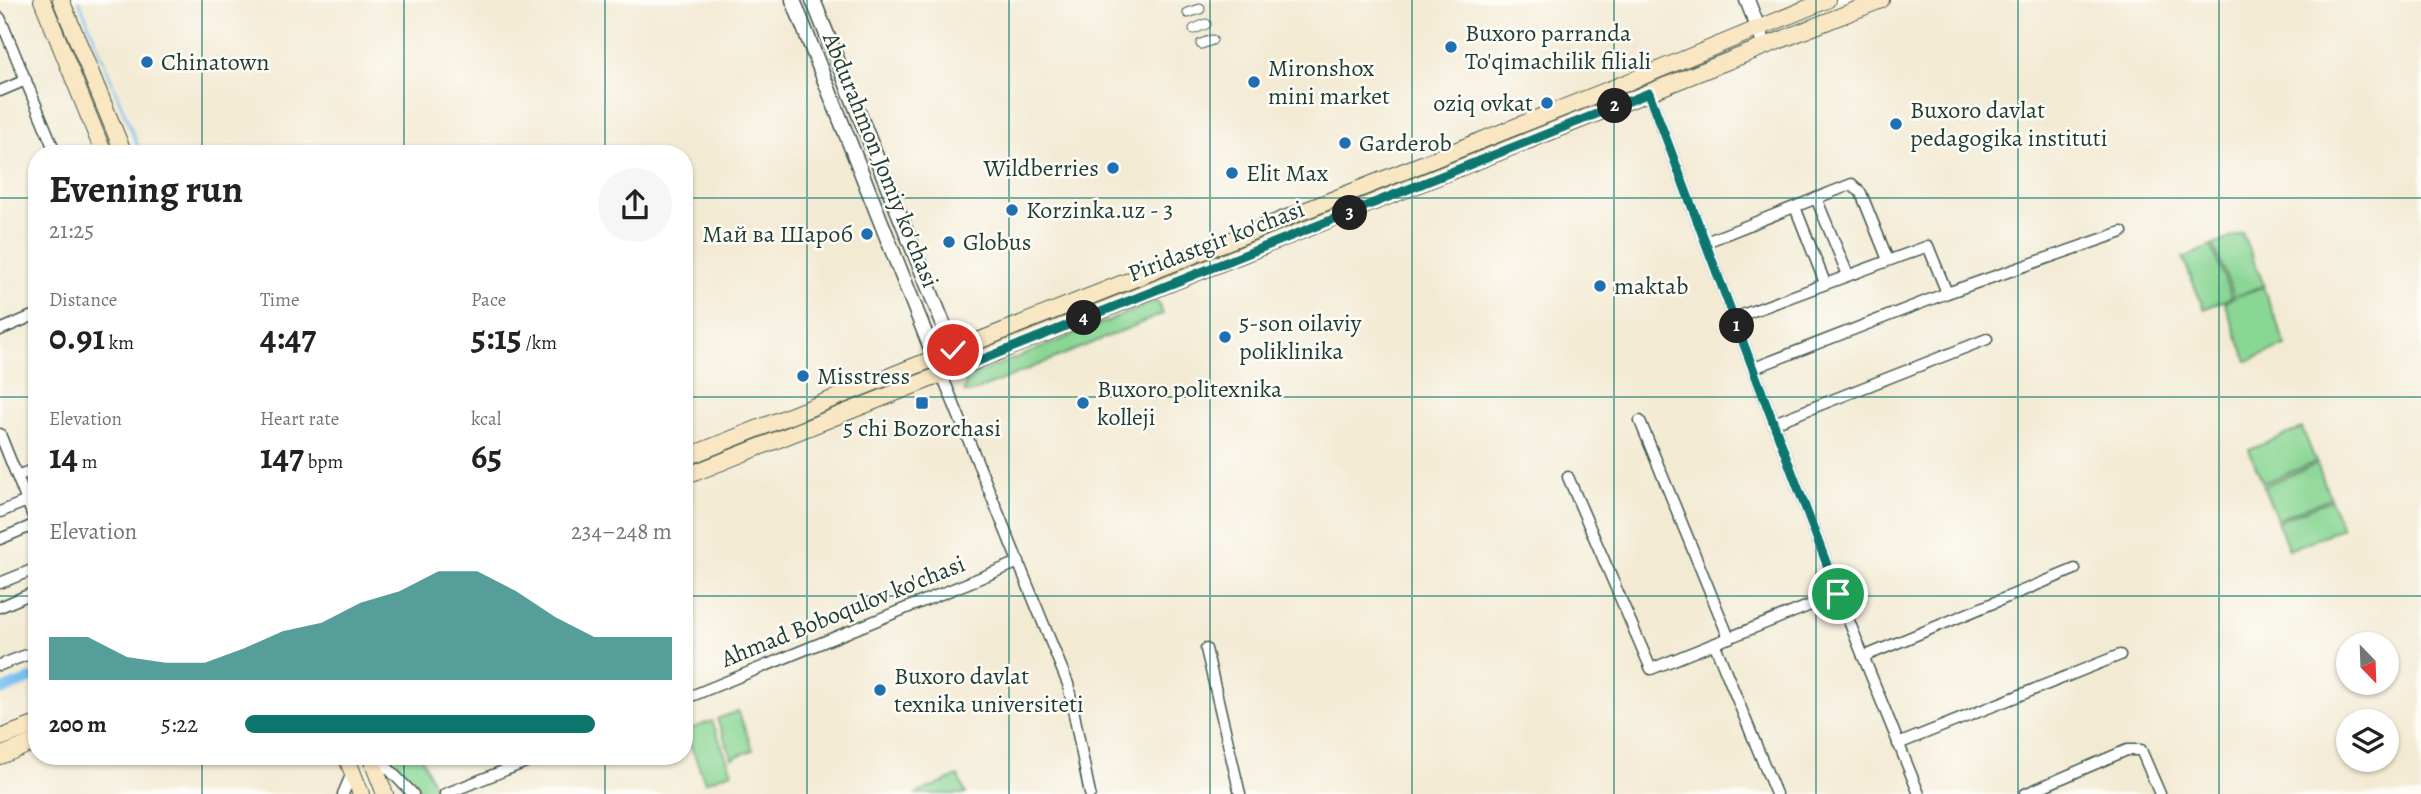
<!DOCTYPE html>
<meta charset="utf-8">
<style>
body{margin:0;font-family:Alegreya,serif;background:#f6f6f6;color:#222;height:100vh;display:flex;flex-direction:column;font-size:26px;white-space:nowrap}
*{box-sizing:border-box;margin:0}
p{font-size:23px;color:#767676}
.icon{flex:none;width:38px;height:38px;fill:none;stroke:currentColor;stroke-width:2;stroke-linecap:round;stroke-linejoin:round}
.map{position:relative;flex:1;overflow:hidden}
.side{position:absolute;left:28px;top:145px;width:665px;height:620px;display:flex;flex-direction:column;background:#fff;border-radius:28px;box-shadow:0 2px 5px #0004}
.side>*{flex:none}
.needle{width:46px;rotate:157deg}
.controls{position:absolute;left:2336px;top:632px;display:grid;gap:14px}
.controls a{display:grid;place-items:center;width:63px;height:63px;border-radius:50%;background:#fff;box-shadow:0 2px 5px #0004;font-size:35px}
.pin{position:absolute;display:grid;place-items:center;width:60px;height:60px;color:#fff;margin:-30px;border:4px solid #fff;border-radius:50%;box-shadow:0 2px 7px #0007}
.km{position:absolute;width:35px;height:35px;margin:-18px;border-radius:50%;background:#222;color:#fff;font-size:19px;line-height:35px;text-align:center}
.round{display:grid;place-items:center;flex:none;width:74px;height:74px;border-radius:37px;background:#f6f6f6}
.headline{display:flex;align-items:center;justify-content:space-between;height:119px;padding:0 21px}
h1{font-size:38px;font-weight:600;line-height:52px}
.stats{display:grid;grid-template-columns:repeat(3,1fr);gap:10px;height:119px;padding:7px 21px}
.stats div{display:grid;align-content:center}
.stats b{font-size:35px;font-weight:600}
.stats small{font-size:19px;font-weight:400}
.stats p{font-size:19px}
.chart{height:196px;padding:14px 21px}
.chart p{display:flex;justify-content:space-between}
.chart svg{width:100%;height:126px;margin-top:7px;fill:#0f766e;opacity:.7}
ul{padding:0 21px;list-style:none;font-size:23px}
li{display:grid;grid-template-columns:112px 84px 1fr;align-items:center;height:52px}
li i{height:18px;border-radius:9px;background:#0f766e}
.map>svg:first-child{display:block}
.green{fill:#8ad694;stroke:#548a64;stroke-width:2}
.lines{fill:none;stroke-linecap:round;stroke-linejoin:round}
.stream{stroke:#79c0f1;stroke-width:2.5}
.canal{stroke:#79c0f1;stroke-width:10}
.pedestrian-casing{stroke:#3f574c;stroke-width:11}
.minor-casing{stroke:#3f574c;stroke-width:13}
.tertiary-casing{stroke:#3f574c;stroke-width:17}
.secondary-casing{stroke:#3f574c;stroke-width:18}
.pedestrian{stroke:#fff;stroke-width:9}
.minor{stroke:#fff;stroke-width:10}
.tertiary{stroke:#fff;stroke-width:14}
.secondary{stroke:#f9e7c3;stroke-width:16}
.route-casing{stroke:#fff;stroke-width:14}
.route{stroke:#0f766e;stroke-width:9}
.grid{fill:none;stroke:#0f766e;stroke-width:2;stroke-opacity:0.55}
.poi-dot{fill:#1f6fb2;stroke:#fdfcf7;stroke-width:2.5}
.labels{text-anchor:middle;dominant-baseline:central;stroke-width:5;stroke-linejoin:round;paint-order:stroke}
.poi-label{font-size:24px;fill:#1f3d34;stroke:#fdfcf7;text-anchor:start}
.street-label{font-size:24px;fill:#1f3d34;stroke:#fdfcf7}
</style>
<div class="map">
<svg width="2421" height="794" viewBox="0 0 2421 794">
<rect width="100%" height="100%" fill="#fdfcf7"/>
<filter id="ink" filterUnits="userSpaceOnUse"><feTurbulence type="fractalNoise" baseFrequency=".0143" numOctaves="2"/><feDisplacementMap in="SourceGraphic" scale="14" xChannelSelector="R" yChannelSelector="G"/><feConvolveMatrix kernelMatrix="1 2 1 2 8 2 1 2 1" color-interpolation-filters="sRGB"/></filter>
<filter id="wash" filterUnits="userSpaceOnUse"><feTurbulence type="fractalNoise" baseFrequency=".00686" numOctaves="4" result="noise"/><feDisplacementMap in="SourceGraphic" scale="28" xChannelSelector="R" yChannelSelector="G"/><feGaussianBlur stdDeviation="1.57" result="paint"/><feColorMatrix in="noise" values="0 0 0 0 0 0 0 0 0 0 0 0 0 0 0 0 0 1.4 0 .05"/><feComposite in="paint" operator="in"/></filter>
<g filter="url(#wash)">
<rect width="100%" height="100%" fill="#f3ead3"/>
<!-- green -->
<g class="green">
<path d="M2242,233L2264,285L2237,296L2263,287L2286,346L2247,361L2224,302L2235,297L2213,245Z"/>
<path d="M2211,246L2232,297L2204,309L2183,258Z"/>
<path d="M1157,301L1163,314L970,393L964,392L966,378Z"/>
<path d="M2302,428L2316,462L2263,483L2249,450Z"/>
<path d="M2317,464L2330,498L2277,519L2263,486Z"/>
<path d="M2331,500L2342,528L2289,550L2277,521Z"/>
<path d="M738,711L753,750L732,758L717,719Z"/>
<path d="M712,721L732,772L705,782L685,731Z"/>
<path d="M383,756H421L437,792L424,794Z"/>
<path d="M958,776L966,794H915Z"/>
</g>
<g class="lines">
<!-- stream -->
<path class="stream" d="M79,0L141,154"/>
<!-- canal -->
<path class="canal" d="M0,691L37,676"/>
</g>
</g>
<g filter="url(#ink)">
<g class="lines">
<!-- pedestrian casing -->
<g class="pedestrian-casing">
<g id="pedestrian">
<path d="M1188,13L1200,9"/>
<path d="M1194,29L1206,24"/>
<path d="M1201,44L1212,40"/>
</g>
</g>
<!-- minor casing -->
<g class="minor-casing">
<g id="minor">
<path d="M0,18L56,154"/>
<path d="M0,91L26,80"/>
<path d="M1649,93L1838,594L1919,794"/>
<path d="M1816,198L1848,275"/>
<path d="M1795,207L1825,283"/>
<path d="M1706,242L1852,184L1861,193L1888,260"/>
<path d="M1734,318L1928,246L1947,293"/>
<path d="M0,330L37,314"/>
<path d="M1754,368L1947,293L2122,232"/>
<path d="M942,375L1068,684L1090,794"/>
<path d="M1640,421L1729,638"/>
<path d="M1774,423L1987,339"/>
<path d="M0,434L37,526"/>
<path d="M17,476L37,468"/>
<path d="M1568,477L1651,669L1838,594"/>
<path d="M0,512L27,501"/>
<path d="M0,539L36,524"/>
<path d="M0,583L37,568"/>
<path d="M0,607L37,591"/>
<path d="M1715,645L1776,794"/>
<path d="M1206,649L1240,794"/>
<path d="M1863,657L2075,569"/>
<path d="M0,665L37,651"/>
<path d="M684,699L1019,562"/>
<path d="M1898,744L2120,655"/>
<path d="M376,756L413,794"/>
<path d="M343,794L352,773"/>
<path d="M445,794L541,756"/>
<path d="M2025,794L2127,750H2141L2160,794"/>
</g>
</g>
<!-- tertiary casing -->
<g class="tertiary-casing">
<g id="tertiary">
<path d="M793,0L938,366"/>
<path d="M813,0L961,368"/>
<path d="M1747,0L1765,46"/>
</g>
</g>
<!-- secondary casing -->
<g class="secondary-casing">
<g id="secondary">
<path d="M42,0L104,154"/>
<path d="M61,0L124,154"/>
<path d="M684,458L1648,74L1827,0"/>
<path d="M684,477L1881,0"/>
<path d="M0,738L37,724"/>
<path d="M0,756L37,741"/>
<path d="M346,756L361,794"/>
<path d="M370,756L385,794"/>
</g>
</g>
<!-- pedestrian -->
<use href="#pedestrian" class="pedestrian"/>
<!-- minor -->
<use href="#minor" class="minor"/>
<!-- tertiary -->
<use href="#tertiary" class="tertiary"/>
<!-- secondary -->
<use href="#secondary" class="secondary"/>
</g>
</g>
<g class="lines" filter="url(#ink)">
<!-- route casing -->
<g class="route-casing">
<path id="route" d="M953,350L961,368L1649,93L1838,594"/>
</g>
<!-- route -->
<use href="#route" class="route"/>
</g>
<!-- grid -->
<path class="grid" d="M202,0V154M404,0V154M605,0V154M807,0V794M1009,0V794M1210,0V794M1412,0V794M1614,0V794M1816,0V794M2018,0V794M2219,0V794M0,198H37M684,198H2421M0,397H37M684,397H2421M0,596H37M684,596H2421M202,756V794M404,756V794M605,756V794"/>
<!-- markers -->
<g class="poi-dot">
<circle cx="1451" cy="47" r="7"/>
<circle cx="147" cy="62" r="7"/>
<circle cx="1254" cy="82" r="7"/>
<circle cx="1547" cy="103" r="7"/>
<circle cx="1896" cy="124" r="7"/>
<circle cx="1345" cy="143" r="7"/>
<circle cx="1113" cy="168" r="7"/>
<circle cx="1232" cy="173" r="7"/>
<circle cx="1012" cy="210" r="7"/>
<circle cx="867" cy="234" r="7"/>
<circle cx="949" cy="242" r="7"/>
<circle cx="1600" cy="286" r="7"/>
<circle cx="1225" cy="337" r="7"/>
<circle cx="803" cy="376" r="7"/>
<rect x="915" y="396" width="14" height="14" rx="3.5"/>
<circle cx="1083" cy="403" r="7"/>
<circle cx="880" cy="690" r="7"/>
</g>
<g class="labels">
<!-- poi labels -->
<g class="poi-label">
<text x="1465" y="33">Buxoro parranda<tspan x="1465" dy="28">To'qimachilik filiali</tspan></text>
<text x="161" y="62">Chinatown</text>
<text x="1268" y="68">Mironshox<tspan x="1268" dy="28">mini market</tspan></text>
<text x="1533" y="103" text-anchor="end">oziq ovkat</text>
<text x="1910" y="110">Buxoro davlat<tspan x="1910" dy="28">pedagogika instituti</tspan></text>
<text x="1359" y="143">Garderob</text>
<text x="1099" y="168" text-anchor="end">Wildberries</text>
<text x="1246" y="173">Elit Max</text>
<text x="1026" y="210">Korzinka.uz - 3</text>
<text x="853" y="234" text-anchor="end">Май ва Шароб</text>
<text x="963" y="242">Globus</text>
<text x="1614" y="286">maktab</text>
<text x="1239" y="323">5-son oilaviy<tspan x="1239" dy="28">poliklinika</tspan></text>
<text x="817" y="376">Misstress</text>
<text x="1097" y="389">Buxoro politexnika<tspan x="1097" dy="28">kolleji</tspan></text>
<text x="922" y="428" text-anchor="middle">5 chi Bozorchasi</text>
<text x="894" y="676">Buxoro davlat<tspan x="894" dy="28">texnika universiteti</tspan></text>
</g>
<!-- street labels -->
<g class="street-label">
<text transform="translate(881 160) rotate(68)">Abdurahmon Jomiy ko'chasi</text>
<text transform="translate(1216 241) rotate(-21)">Piridastgir ko'chasi</text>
<text transform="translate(843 611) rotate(-22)">Ahmad Boboqulov ko'chasi</text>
</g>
</g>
</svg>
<div class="controls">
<a><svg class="needle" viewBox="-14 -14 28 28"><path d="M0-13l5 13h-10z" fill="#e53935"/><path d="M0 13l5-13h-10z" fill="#767676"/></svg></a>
<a><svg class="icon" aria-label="layers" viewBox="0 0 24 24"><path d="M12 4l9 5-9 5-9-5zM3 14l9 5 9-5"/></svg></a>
</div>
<div class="pin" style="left:1838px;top:594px;background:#1e9e55"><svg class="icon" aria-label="arrive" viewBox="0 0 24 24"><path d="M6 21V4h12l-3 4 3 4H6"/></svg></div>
<div class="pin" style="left:953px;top:350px;background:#d93025"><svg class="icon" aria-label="check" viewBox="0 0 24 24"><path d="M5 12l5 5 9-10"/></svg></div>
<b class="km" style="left:1737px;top:326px">1</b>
<b class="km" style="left:1615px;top:106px">2</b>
<b class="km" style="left:1350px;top:213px">3</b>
<b class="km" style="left:1084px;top:318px">4</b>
<section class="side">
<div class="headline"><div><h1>Evening run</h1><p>21:25</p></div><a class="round"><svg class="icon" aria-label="share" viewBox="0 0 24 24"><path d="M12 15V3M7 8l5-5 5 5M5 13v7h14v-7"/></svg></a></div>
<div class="stats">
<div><p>Distance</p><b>0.91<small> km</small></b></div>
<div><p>Time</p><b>4:47</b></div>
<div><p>Pace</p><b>5:15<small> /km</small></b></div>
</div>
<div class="stats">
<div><p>Elevation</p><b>14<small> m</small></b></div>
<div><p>Heart rate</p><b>147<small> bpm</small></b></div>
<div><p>kcal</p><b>65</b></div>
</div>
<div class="chart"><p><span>Elevation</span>234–248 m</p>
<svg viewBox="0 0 160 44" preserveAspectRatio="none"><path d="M0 44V29L10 29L20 36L30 38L40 38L50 33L60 27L70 24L80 17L90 13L100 6L110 6L120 13L130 22L140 29L150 29L160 29V44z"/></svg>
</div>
<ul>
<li><b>200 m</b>5:22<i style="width:82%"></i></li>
</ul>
</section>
</div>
